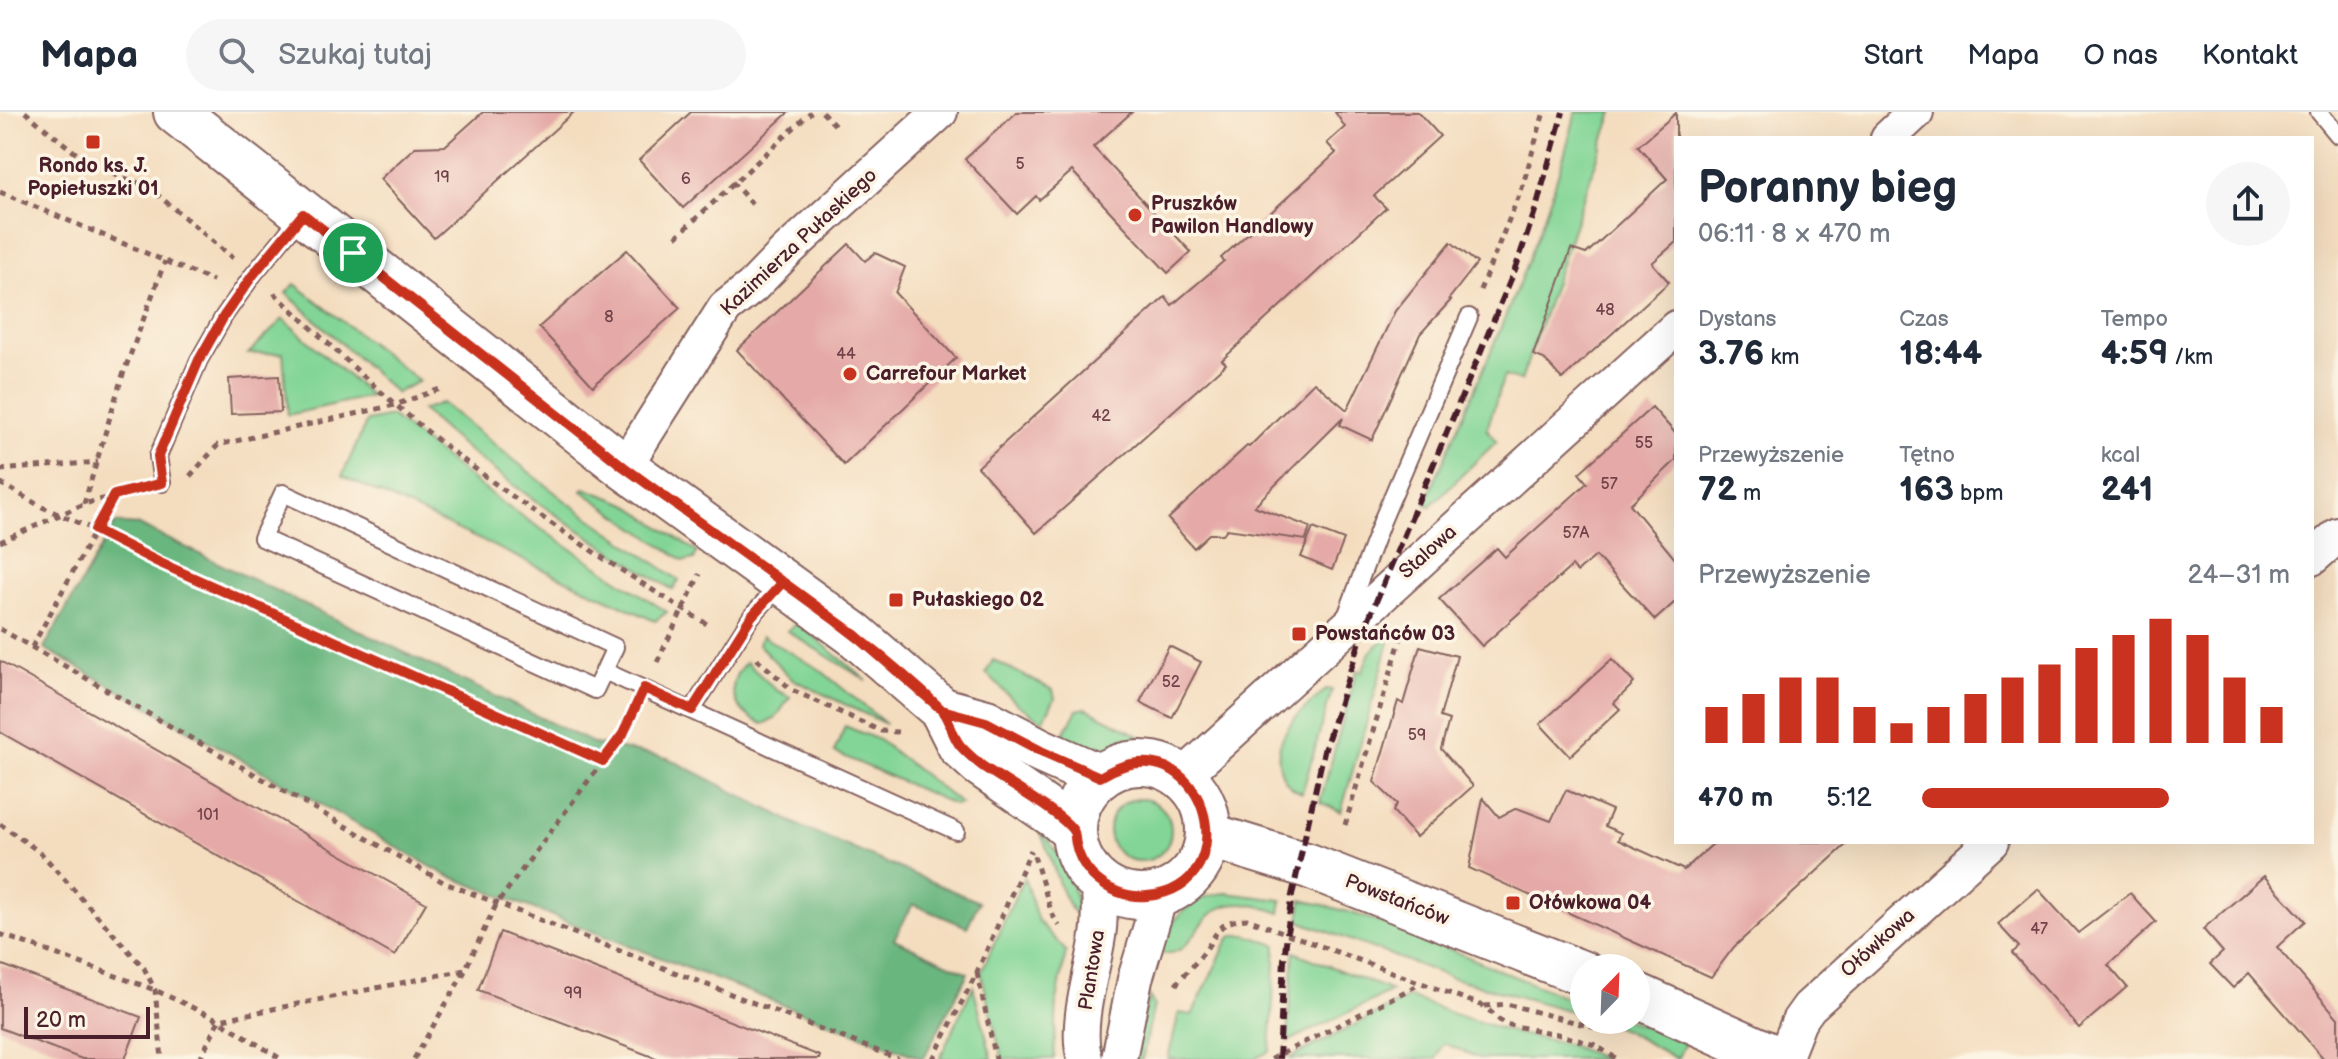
<!DOCTYPE html>
<html lang="pl">
<meta charset="utf-8">
<style>
body{margin:0;font-family:"Balsamiq Sans",sans-serif;background:#f6f6f7;color:#1f2937;height:100vh;display:flex;flex-direction:column;font-size:30px;white-space:nowrap}
*{box-sizing:border-box;margin:0}
p{font-size:26px;color:#747a83}
.icon{flex:none;width:44px;height:44px;fill:none;stroke:currentColor;stroke-width:2;stroke-linecap:round;stroke-linejoin:round}
.map{position:relative;flex:1;overflow:hidden}
.drawer{position:absolute;left:1674px;top:24px;width:640px;height:708px;display:flex;flex-direction:column;background:#fff;border-radius:0px;box-shadow:0 8px 32px #0002}
.drawer>*{flex:none}
.needle{width:52px;rotate:23deg}
.fabs{position:absolute;left:1570px;top:842px;display:grid;gap:16px}
.fabs a{display:grid;place-items:center;width:80px;height:80px;border-radius:50%;background:#fff;box-shadow:0 8px 32px #0002;font-size:40px}
.scale{position:absolute;left:24px;bottom:20px;width:126px;box-sizing:border-box;padding-left:8px;border:4px solid #4a1f2b;border-top:0;font-size:22px;line-height:28px;white-space:nowrap;color:#4a1f2b;-webkit-text-stroke:6px #fcf5e5;paint-order:stroke}
.pin{position:absolute;display:grid;place-items:center;width:68px;height:68px;color:#fff;margin:-34px;border:4px solid #fff;border-radius:50%;box-shadow:0 2px 8px #0007}
.round{display:grid;place-items:center;flex:none;width:84px;height:84px;border-radius:42px;background:#f6f6f7}
.summary{display:flex;align-items:center;justify-content:space-between;height:136px;padding:0 24px}
h1{font-size:44px;font-weight:700;line-height:60px}
.figures{display:grid;grid-template-columns:repeat(3,1fr);gap:12px;height:136px;padding:8px 24px}
.figures div{display:grid;align-content:center}
.figures b{font-size:34px;font-weight:700}
.figures small{font-size:22px;font-weight:400}
.figures p{font-size:22px}
.chart{height:224px;padding:16px 24px}
.chart p{display:flex;justify-content:space-between}
.chart svg{width:100%;height:144px;margin-top:8px;stroke:#c8321e;stroke-width:6}
ul{padding:0 24px;list-style:none;font-size:26px}
li{display:grid;grid-template-columns:128px 96px 1fr;align-items:center;height:60px}
li i{height:20px;border-radius:10px;background:#c8321e}
header{display:flex;align-items:center;gap:48px;box-sizing:border-box;height:112px;padding:0 40px;background:#fff;border-bottom:2px solid #e0e1e3}
header strong{font-size:38px}
nav{display:flex;gap:44px;margin-inline-start:auto;font-size:28px}
.search{width:560px;height:72px;background:#f6f6f7;display:flex;align-items:center;gap:20px;box-sizing:border-box;padding:0 28px;border-radius:44px;color:#747a83;font-size:30px}
.map>svg:first-child{display:block}
.green{fill:#82d596;stroke:#667a60;stroke-width:2}
.forest{fill:#69b67f;stroke:#5a6a55;stroke-width:2}
.building{fill:#e5aaa7}
.lines{fill:none;stroke-linecap:round;stroke-linejoin:round}
.lane-casing{stroke:#86625f;stroke-width:20}
.street-casing{stroke:#86625f;stroke-width:38}
.secondary-casing{stroke:#86625f;stroke-width:48}
.path{stroke:#86625f;stroke-width:5;stroke-dasharray:6 6;stroke-linecap:butt}
.lane{stroke:#fff;stroke-width:16}
.street{stroke:#fff;stroke-width:34}
.secondary{stroke:#fff;stroke-width:44}
.rail{stroke:#4a1f2b;stroke-width:6;stroke-dasharray:12 6;stroke-linecap:butt}
.route-casing{stroke:#fff;stroke-width:16}
.route{stroke:#c8321e;stroke-width:10}
.poi-dot{fill:#c8321e;stroke:#fcf5e5;stroke-width:3}
.labels{text-anchor:middle;dominant-baseline:central;stroke-width:7;stroke-linejoin:round;paint-order:stroke}
.number-label{font-size:16px;fill:#71424a}
.poi-label{font-size:20px;font-weight:bold;fill:#4a1f2b;stroke:#fcf5e5;text-anchor:start}
.street-label{font-size:20px;fill:#4a1f2b;stroke:#fcf5e5}
</style>
<header>
<strong>Mapa</strong>
<div class="search"><svg class="icon" aria-label="search" viewBox="0 0 24 24"><circle cx="10" cy="10" r="6"/><path d="M15 15l6 6"/></svg>Szukaj tutaj</div>
<nav><a>Start</a><a>Mapa</a><a>O nas</a><a>Kontakt</a></nav>
</header>
<div class="map">
<svg width="2338" height="947" viewBox="0 0 2338 947">
<rect width="100%" height="100%" fill="#fcf5e5"/>
<filter id="ink" filterUnits="userSpaceOnUse"><feTurbulence type="fractalNoise" baseFrequency=".0125" numOctaves="2"/><feDisplacementMap in="SourceGraphic" scale="16" xChannelSelector="R" yChannelSelector="G"/><feConvolveMatrix kernelMatrix="1 2 1 2 8 2 1 2 1" color-interpolation-filters="sRGB"/></filter>
<filter id="wash" filterUnits="userSpaceOnUse"><feTurbulence type="fractalNoise" baseFrequency=".006" numOctaves="4" result="noise"/><feDisplacementMap in="SourceGraphic" scale="32" xChannelSelector="R" yChannelSelector="G"/><feGaussianBlur stdDeviation="1.8" result="paint"/><feColorMatrix in="noise" values="0 0 0 0 0 0 0 0 0 0 0 0 0 0 0 0 0 1.4 0 .05"/><feComposite in="paint" operator="in"/></filter>
<g filter="url(#wash)">
<rect width="100%" height="100%" fill="#f4ddbf"/>
<!-- green -->
<g class="green">
<path d="M1576,0H1613L1521,269L1504,264L1487,317L1497,329L1430,394L1425,392C1479,264 1542,135 1576,0Z"/>
<path d="M295,172L419,269L396,281L286,181Z"/>
<path d="M283,207L371,284L288,303L283,241L248,242Z"/>
<path d="M442,291L567,390L679,468L673,478C587,423 497,369 422,298Z"/>
<path d="M391,304L502,391L667,500L655,509L342,364L367,309Z"/>
<path d="M584,376L627,392L697,440L694,447L684,449L582,379Z"/>
<path d="M798,511L867,569L787,519Z"/>
<path d="M1392,520L1341,700L1320,690L1357,558L1362,560L1370,540Z"/>
<path d="M762,524L819,557L886,612L792,567L758,532Z"/>
<path d="M993,548L1053,578L1055,586L1043,609L1017,592L986,561Z"/>
<path d="M746,550L776,578L790,585L775,607L763,612C734,600 722,575 746,550Z"/>
<path d="M1327,577L1332,578L1302,681C1292,677 1284,670 1281,659C1269,623 1303,598 1327,577Z"/>
<path d="M1086,596L1157,633L1091,638L1060,629L1077,598Z"/>
<path d="M845,614L879,628L961,692L955,693L834,640Z"/>
<circle cx="1140" cy="718" r="31"/>
<path d="M1037,715C1057,734 1078,779 1080,807C1055,783 1055,744 1037,715Z"/>
<path d="M1024,765L1038,809L1066,839L1057,889L1054,947H1002L981,860Z"/>
<path d="M1227,781L1282,788L1280,801C1188,765 1208,849 1159,841C1169,807 1191,783 1227,781Z"/>
<path d="M1302,788C1400,809 1490,858 1584,892V903L1450,865L1299,809Z"/>
<path d="M1247,823L1276,833L1270,939L1254,947H1168L1179,901L1192,903L1228,828L1234,823Z"/>
<path d="M1294,840L1392,879L1287,930Z"/>
<path d="M973,874L992,947H940V946Z"/>
<path d="M1149,884L1154,893L1142,947H1131Z"/>
<path d="M1409,885L1453,902L1514,921L1567,932L1605,947H1481L1443,931L1436,947H1288Z"/>
<path d="M1599,908H1628L1685,931L1677,947L1626,919Z"/>
</g>
<!-- forest -->
<path class="forest" d="M115,411L139,413L595,632L668,646L802,715L979,790L967,815L913,792L894,827L968,861L923,947L446,763L44,536Z"/>
<g id="blocks">
<!-- building -->
<g class="building">
<path d="M483,0H574L434,126L380,67L415,35L445,34Z"/>
<path d="M691,0H789L683,96L639,48Z"/>
<path d="M1017,0H1132L1093,35L1191,140L1168,161L1072,59L1039,88L1036,84L1017,102L965,47Z"/>
<path d="M1335,0H1418L1440,24L1374,84L1386,96L1222,248L1226,252L1036,421L978,355L1165,185L1172,193L1224,149L1221,146L1336,41L1327,31L1345,15Z"/>
<path d="M1676,1V130L1652,151L1669,170L1562,267L1544,247L1533,243L1571,137L1586,142L1667,67L1638,34Z"/>
<path d="M1451,130L1477,151L1449,187L1451,188L1420,222L1372,328L1340,313L1343,306L1254,394L1310,415L1306,428L1227,417L1223,422H1209L1194,436L1168,407L1247,334L1249,335L1314,270L1347,298L1395,199Z"/>
<path d="M849,132L865,149L875,141L905,155L895,181L956,246L844,353L737,238Z"/>
<path d="M627,138L680,196L593,274L539,215Z"/>
<path d="M279,264L281,300L231,302L229,267Z"/>
<path d="M1652,295L1676,322V348L1630,392L1676,448V489L1655,508L1596,444L1577,460L1572,454L1482,534L1439,487L1497,436L1505,445L1587,371L1579,361Z"/>
<path d="M1313,416L1344,428L1332,458L1301,445Z"/>
<path d="M1169,534L1201,550L1172,606L1140,590Z"/>
<path d="M1420,534L1457,544L1440,605L1449,608L1441,637L1473,674L1416,725L1393,699L1397,692L1374,670L1398,589L1403,592Z"/>
<path d="M1612,547L1634,571L1614,591L1620,597L1570,644L1540,612Z"/>
<path d="M0,549L426,791L395,844L0,620Z"/>
<path d="M1566,678L1612,698L1605,714L1621,721L1618,728L1684,758L1715,730H1849L1734,835L1711,865L1469,756L1483,686L1499,705L1517,696L1551,709Z"/>
<path d="M2264,764L2305,809L2277,835L2338,906V947H2324L2249,861L2233,876L2210,852L2223,840L2203,817Z"/>
<path d="M2038,777L2078,821L2130,781L2156,810L2108,853L2127,875L2079,916L2012,841L2019,835L1998,812Z"/>
<path d="M500,820L820,944L819,947H658L478,878Z"/>
<path d="M0,852L141,905L125,947H82L0,916Z"/>
</g>
</g>
</g>
<g filter="url(#ink)">
<use href="#blocks" fill-opacity="0" stroke="#86625f" stroke-width="2"/>
<g class="lines">
<!-- lane casing -->
<g class="lane-casing">
<g id="lane">
<path d="M2319,0L2338,23"/>
<path d="M162,371L158,344L199,248L224,204L253,163L302,103"/>
<path d="M1345,507L1382,409L1469,205"/>
<path d="M604,559L615,535L283,381L262,426L595,578L604,559L956,719"/>
<path d="M692,598L751,505L782,471"/>
</g>
</g>
<!-- street casing -->
<g class="street-casing">
<g id="street">
<path d="M1888,26L1916,0"/>
<path d="M624,355L725,196L753,174L786,140L940,0"/>
<path d="M2312,446L2338,423"/>
<path d="M1182,665L1676,216"/>
<path d="M1085,947C1074,913 1093,859 1098,824C1101,805 1100,788 1098,768"/>
<path d="M1119,947L1135,867L1161,781"/>
<path d="M1784,947L1799,909L1809,895L1991,730"/>
</g>
</g>
<!-- secondary casing -->
<g class="secondary-casing">
<g id="secondary">
<path d="M176,0L624,355L854,522L942,598L960,634L980,652L1058,706L1074,720"/>
<path d="M942,598L986,610L1041,639L1100,665"/>
<circle cx="1141" cy="718" r="67"/>
<path d="M1208,723L1309,754L1584,862"/>
<path d="M1636,883L1778,947"/>
</g>
</g>
<!-- path -->
<g class="path">
<path d="M25,0L93,55L147,74L233,146"/>
<path d="M822,0L839,17"/>
<path d="M732,70L756,96"/>
<path d="M0,80L213,169"/>
<path d="M676,125L811,0"/>
<path d="M1480,178L1522,76L1544,0"/>
<path d="M274,181C326,229 377,279 433,324C520,394 615,455 710,514"/>
<path d="M0,358L98,350"/>
<path d="M190,364L218,333L395,293L440,277"/>
<path d="M0,371L42,395L95,418L158,450L603,649"/>
<path d="M84,392L121,268L165,149"/>
<path d="M0,430L84,392L134,378"/>
<path d="M0,517L445,771L898,947"/>
<path d="M32,535L114,384"/>
<path d="M757,547L792,578L881,619L898,620"/>
<path d="M657,550L700,462"/>
<path d="M0,712L41,741L144,856L155,878L162,947"/>
<path d="M1345,713L1403,519"/>
<path d="M1034,744L1052,802L1059,814"/>
<path d="M0,822L155,878L219,908L281,947"/>
<path d="M977,861L996,947"/>
<path d="M1176,873C1183,862 1193,855 1201,844C1218,823 1215,809 1247,807L1484,894L1504,912L1557,922L1595,933L1617,947"/>
<path d="M1485,894L1507,892L1611,920"/>
<path d="M200,947L219,908L465,858L496,793L623,622L632,602"/>
<path d="M414,947L465,859"/>
<path d="M933,947L977,860L1031,738"/>
<path d="M1271,947L1420,872"/>
</g>
<!-- lane -->
<use href="#lane" class="lane"/>
<!-- street -->
<use href="#street" class="street"/>
<!-- secondary -->
<use href="#secondary" class="secondary"/>
<!-- rail -->
<path class="rail" d="M1279,947L1284,848L1291,788L1324,639L1362,523L1516,155L1536,96L1563,0"/>
</g>
</g>
<g class="lines" filter="url(#ink)">
<!-- route casing -->
<g class="route-casing">
<path id="route" d="M353,141L303,102L253,163L224,204L199,248L158,344L162,371L114,383L95,418L158,450L603,649L623,622L644,576L692,598L751,505L783,470C837,509 891,549 939,595C949,605 951,621 959,632C964,639 974,647 981,653C1000,667 1064,702 1074,720C1075,721 1075,730 1076,732C1078,744 1084,754 1092,763C1107,778 1127,786 1147,784C1254,774 1203,601 1100,665L1041,639L986,610L942,598L854,522L624,355L353,141"/>
</g>
<!-- route -->
<use href="#route" class="route"/>
</g>
<!-- markers -->
<g class="poi-dot">
<rect x="85" y="22" width="16" height="16" rx="4"/>
<circle cx="1135" cy="103" r="8"/>
<circle cx="850" cy="262" r="8"/>
<rect x="888" y="480" width="16" height="16" rx="4"/>
<rect x="1291" y="514" width="16" height="16" rx="4"/>
<rect x="1505" y="783" width="16" height="16" rx="4"/>
</g>
<g class="labels">
<!-- number labels -->
<g class="number-label">
<text x="1020" y="52">5</text>
<text x="442" y="65">19</text>
<text x="686" y="67">6</text>
<text x="1605" y="198">48</text>
<text x="609" y="205">8</text>
<text x="846" y="242">44</text>
<text x="1101" y="304">42</text>
<text x="1644" y="331">55</text>
<text x="1609" y="372">57</text>
<text x="1576" y="421">57A</text>
<text x="1171" y="570">52</text>
<text x="1417" y="623">59</text>
<text x="208" y="703">101</text>
<text x="2039" y="817">47</text>
<text x="573" y="881">99</text>
</g>
<!-- poi labels -->
<g class="poi-label">
<text x="93" y="54" text-anchor="middle">Rondo ks. J.<tspan x="93" dy="23">Popiełuszki 01</tspan></text>
<text x="1151" y="92">Pruszków<tspan x="1151" dy="23">Pawilon Handlowy</tspan></text>
<text x="866" y="262">Carrefour Market</text>
<text x="912" y="488">Pułaskiego 02</text>
<text x="1315" y="522">Powstańców 03</text>
<text x="1529" y="791">Ołówkowa 04</text>
</g>
<!-- street labels -->
<g class="street-label">
<text transform="translate(799 130) rotate(-43)">Kazimierza Pułaskiego</text>
<text transform="translate(1428 440) rotate(-42)">Stalowa</text>
<text transform="translate(1397 788) rotate(21)">Powstańców</text>
<text transform="translate(1878 831) rotate(-42)">Ołówkowa</text>
<text transform="translate(1092 858) rotate(-81)">Plantowa</text>
</g>
</g>
</svg>
<div class="fabs">
<a><svg class="needle" viewBox="-14 -14 28 28"><path d="M0-13l5 13h-10z" fill="#e53935"/><path d="M0 13l5-13h-10z" fill="#747a83"/></svg></a>
</div>
<div class="scale">20 m</div>
<div class="pin" style="left:353px;top:141px;background:#1e9e55"><svg class="icon" aria-label="arrive" viewBox="0 0 24 24"><path d="M6 21V4h12l-3 4 3 4H6"/></svg></div>
<section class="drawer">
<div class="summary"><div><h1>Poranny bieg</h1><p>06:11 · 8 × 470 m</p></div><a class="round"><svg class="icon" aria-label="share" viewBox="0 0 24 24"><path d="M12 15V3M7 8l5-5 5 5M5 13v7h14v-7"/></svg></a></div>
<div class="figures">
<div><p>Dystans</p><b>3.76<small> km</small></b></div>
<div><p>Czas</p><b>18:44</b></div>
<div><p>Tempo</p><b>4:59<small> /km</small></b></div>
</div>
<div class="figures">
<div><p>Przewyższenie</p><b>72<small> m</small></b></div>
<div><p>Tętno</p><b>163<small> bpm</small></b></div>
<div><p>kcal</p><b>241</b></div>
</div>
<div class="chart"><p><span>Przewyższenie</span>24–31 m</p>
<svg viewBox="0 0 160 44" preserveAspectRatio="none"><path d="M5 44V33M15 44V29M25 44V24M35 44V24M45 44V33M55 44V38M65 44V33M75 44V29M85 44V24M95 44V20M105 44V15M115 44V11M125 44V6M135 44V11M145 44V24M155 44V33"/></svg>
</div>
<ul>
<li><b>470 m</b>5:12<i style="width:67%"></i></li>
</ul>
</section>
</div>
